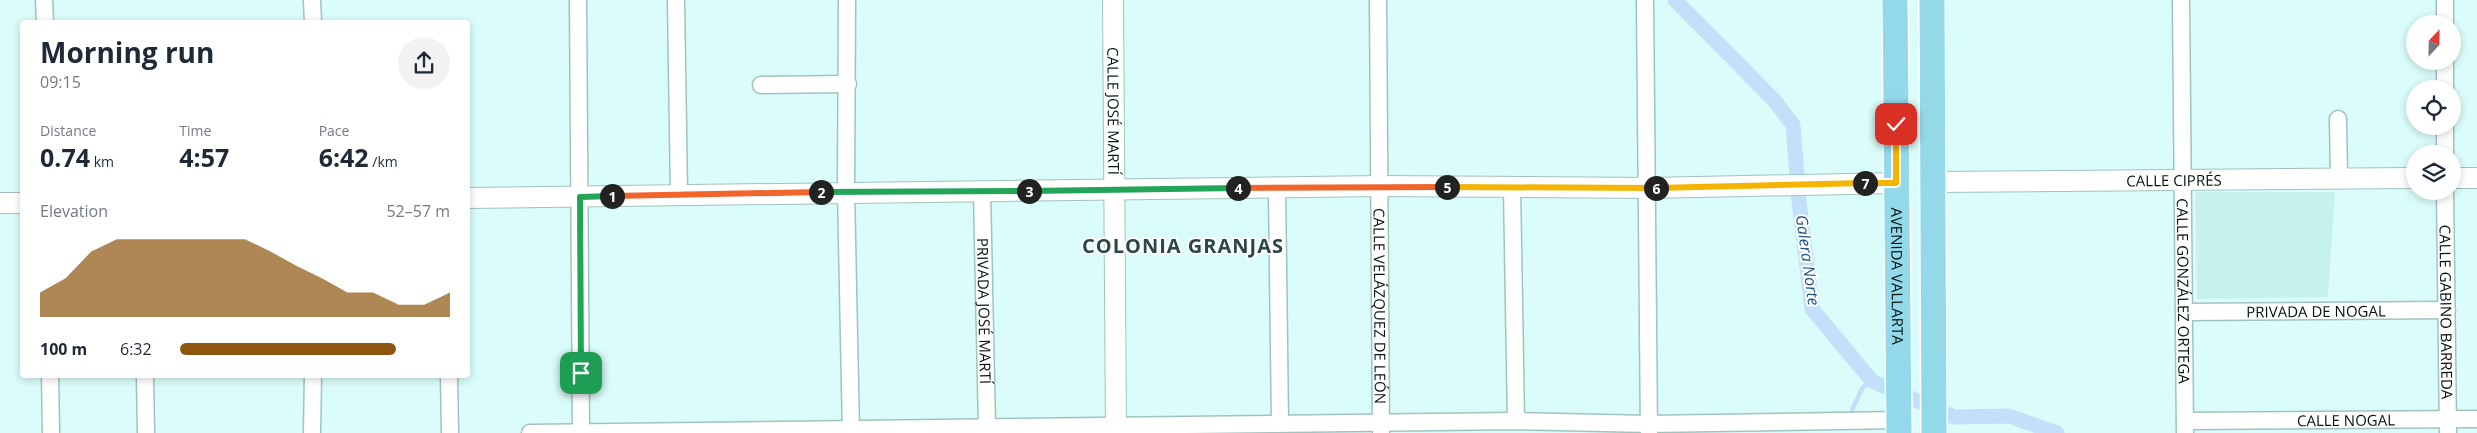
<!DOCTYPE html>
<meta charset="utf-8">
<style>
body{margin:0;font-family:"Open Sans",sans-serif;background:#f2f2f3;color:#1f2937;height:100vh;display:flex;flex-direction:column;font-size:19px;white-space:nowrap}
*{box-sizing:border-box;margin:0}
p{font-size:16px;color:#747a83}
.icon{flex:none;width:28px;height:28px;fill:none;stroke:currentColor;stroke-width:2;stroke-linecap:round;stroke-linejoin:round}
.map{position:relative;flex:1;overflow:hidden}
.side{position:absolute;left:20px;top:20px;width:450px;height:358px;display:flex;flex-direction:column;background:#fff;border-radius:5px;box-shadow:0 2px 8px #0003}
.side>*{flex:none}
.needle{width:32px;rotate:22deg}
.buttons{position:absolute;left:2406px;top:15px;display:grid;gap:10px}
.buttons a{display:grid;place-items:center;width:55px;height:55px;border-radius:50%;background:#fff;box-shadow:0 2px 8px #0003;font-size:25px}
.pin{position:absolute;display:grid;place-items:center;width:42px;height:42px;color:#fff;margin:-21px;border-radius:10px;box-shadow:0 2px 8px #0006}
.km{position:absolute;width:25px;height:25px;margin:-12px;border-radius:50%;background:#222;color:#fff;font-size:14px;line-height:25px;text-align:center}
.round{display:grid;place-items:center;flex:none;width:52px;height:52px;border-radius:26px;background:#f2f2f3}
.head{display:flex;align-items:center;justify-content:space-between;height:85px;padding:0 20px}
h1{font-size:28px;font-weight:700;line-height:38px}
.figures{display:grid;grid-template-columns:repeat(3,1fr);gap:8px;height:85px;padding:5px 20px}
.figures div{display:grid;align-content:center}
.figures b{font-size:25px;font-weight:700}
.figures small{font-size:14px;font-weight:400}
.figures p{font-size:14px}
.chart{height:140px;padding:10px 20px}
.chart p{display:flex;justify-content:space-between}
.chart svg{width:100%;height:90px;margin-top:5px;fill:#8d550d;opacity:.7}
ul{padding:0 20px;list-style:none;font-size:16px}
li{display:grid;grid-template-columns:80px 60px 1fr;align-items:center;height:38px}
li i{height:12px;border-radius:6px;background:#8d550d}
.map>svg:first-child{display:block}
.built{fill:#c6f1ee}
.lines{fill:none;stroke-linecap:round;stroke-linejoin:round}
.stream{stroke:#c2e0fa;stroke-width:4.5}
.canal{stroke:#c2e0fa;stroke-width:15}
.minor-casing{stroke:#a2c2c0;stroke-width:19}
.tertiary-casing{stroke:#a2c2c0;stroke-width:22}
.primary-casing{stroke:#fff;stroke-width:28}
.minor{stroke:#fff;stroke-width:16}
.tertiary{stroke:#fff;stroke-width:20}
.primary{stroke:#93d9ea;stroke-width:25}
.split-1-casing{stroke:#fff;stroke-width:10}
.split-2-casing{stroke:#fff;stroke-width:10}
.split-3-casing{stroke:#fff;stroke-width:10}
.split-4-casing{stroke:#fff;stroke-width:10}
.split-5-casing{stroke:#fff;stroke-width:10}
.split-6-casing{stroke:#fff;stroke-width:10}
.split-7-casing{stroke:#fff;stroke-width:10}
.split-8-casing{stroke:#fff;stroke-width:10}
.split-1{stroke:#22a559;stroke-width:6}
.split-2{stroke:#f0652b;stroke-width:6}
.split-3{stroke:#22a559;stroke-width:6}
.split-4{stroke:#22a559;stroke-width:6}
.split-5{stroke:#f0652b;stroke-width:6}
.split-6{stroke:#f5b400;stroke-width:6}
.split-7{stroke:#f5b400;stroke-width:6}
.split-8{stroke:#f5b400;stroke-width:6}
.labels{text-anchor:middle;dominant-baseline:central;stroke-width:4;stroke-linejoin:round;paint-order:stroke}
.street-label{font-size:15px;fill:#061111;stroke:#fff}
.water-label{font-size:16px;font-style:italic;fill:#1a537b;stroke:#fff}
.district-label{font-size:20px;font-weight:bold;letter-spacing:1px;fill:#2b4847;stroke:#fff}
</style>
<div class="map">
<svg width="2477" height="433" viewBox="0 0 2477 433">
<rect width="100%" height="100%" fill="#dafcfa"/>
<!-- built -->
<path class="built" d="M2195,192H2335L2328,297L2197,299Z"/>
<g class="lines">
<!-- stream -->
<path class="stream" d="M1852,410L1863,387L1872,381"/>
<!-- canal -->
<g class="canal">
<path d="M1675,0L1774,100L1793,125L1797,176"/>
<path d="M1798,193L1812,309L1872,381L1954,417L2009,416L2057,433"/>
</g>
<!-- minor casing -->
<g class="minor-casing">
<g id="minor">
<path d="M44,0L45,22"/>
<path d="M312,0L313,22"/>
<path d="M578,0L581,433"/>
<path d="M676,0L679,195"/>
<path d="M847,0L846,191L851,433"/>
<path id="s1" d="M1378,0L1381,433"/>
<path d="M1645,0L1649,433"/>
<path id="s2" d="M2181,0L2185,433"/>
<path d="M2445,0V24"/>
<path d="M2445,61V89"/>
<path d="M761,85L848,84"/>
<path d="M2338,119L2339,179"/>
<path d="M2445,126V154"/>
<path d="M1512,187L1516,421"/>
<path d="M1277,188L1280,424"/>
<path id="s3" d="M2445,191L2448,433"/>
<path id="s4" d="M982,192L987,428"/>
<path id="s5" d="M2185,312L2447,310"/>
<path d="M50,375L51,433"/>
<path d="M145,375L146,433"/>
<path d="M449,375L450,433"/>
<path id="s6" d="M2185,421L2477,419"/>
<path d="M312,433L313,375"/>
<path d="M530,433L1516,421L1649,424L1899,420"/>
</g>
</g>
<!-- tertiary casing -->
<g class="tertiary-casing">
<g id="tertiary">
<path id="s7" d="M1113,0L1116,433"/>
<path d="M2452,178H2477"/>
<path id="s8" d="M1933,182L2415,178"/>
<path d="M468,198L1380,186L1648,188L1896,183"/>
<path d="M0,203H22"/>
</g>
</g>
<!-- primary casing -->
<g class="primary-casing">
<g id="primary">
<path id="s9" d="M1895,0L1899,433"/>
<path d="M1932,0L1934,433"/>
</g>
</g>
<!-- minor -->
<use href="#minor" class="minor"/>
<!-- tertiary -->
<use href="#tertiary" class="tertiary"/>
<!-- primary -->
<use href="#primary" class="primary"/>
</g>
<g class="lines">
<!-- split-1 casing -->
<g class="split-1-casing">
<path id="split-1" d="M581,373L580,197L612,196"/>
</g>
<!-- split-2 casing -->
<g class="split-2-casing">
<path id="split-2" d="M612,196L821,192"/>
</g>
<!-- split-3 casing -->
<g class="split-3-casing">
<path id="split-3" d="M821,192L1029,191"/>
</g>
<!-- split-4 casing -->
<g class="split-4-casing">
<path id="split-4" d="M1029,191L1238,188"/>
</g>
<!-- split-5 casing -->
<g class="split-5-casing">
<path id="split-5" d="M1238,188L1447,187"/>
</g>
<!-- split-6 casing -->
<g class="split-6-casing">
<path id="split-6" d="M1447,187L1656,188"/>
</g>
<!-- split-7 casing -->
<g class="split-7-casing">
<path id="split-7" d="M1656,188L1865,183"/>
</g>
<!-- split-8 casing -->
<g class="split-8-casing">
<path id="split-8" d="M1865,183H1896V124"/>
</g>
<!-- split-1 -->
<use href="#split-1" class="split-1"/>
<!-- split-2 -->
<use href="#split-2" class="split-2"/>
<!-- split-3 -->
<use href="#split-3" class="split-3"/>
<!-- split-4 -->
<use href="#split-4" class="split-4"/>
<!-- split-5 -->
<use href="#split-5" class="split-5"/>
<!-- split-6 -->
<use href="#split-6" class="split-6"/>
<!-- split-7 -->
<use href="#split-7" class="split-7"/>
<!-- split-8 -->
<use href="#split-8" class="split-8"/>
</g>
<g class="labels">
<!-- street labels -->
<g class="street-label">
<text stroke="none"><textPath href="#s7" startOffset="111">CALLE JOSÉ MARTÍ</textPath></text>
<text stroke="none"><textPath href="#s8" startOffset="241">CALLE CIPRÉS</textPath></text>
<text stroke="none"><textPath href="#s9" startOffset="276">AVENIDA VALLARTA</textPath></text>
<text stroke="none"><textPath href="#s2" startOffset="291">CALLE GONZÁLEZ ORTEGA</textPath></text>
<text stroke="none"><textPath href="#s1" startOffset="306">CALLE VELÁZQUEZ DE LEÓN</textPath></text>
<text stroke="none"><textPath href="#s4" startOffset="119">PRIVADA JOSÉ MARTÍ</textPath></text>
<text stroke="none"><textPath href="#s5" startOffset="131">PRIVADA DE NOGAL</textPath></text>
<text stroke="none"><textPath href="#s3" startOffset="121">CALLE GABINO BARREDA</textPath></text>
<text stroke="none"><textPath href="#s6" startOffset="161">CALLE NOGAL</textPath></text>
</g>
<!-- water labels -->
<g class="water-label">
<text transform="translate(1808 260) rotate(82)">Galera Norte</text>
</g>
<!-- district labels -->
<g class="district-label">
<text x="1183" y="245">COLONIA GRANJAS</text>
</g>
</g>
</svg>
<div class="buttons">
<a><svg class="needle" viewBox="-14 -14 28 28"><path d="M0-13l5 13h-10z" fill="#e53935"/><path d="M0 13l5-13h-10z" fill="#747a83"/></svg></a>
<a><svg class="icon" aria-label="locate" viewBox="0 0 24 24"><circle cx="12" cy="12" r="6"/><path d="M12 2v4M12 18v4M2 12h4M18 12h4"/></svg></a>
<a><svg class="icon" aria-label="layers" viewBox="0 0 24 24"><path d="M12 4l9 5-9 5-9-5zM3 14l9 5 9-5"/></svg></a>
</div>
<div class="pin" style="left:581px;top:373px;background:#1e9e55"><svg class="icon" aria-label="arrive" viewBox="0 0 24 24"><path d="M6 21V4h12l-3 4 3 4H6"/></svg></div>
<div class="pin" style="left:1896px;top:124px;background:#d93025"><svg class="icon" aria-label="check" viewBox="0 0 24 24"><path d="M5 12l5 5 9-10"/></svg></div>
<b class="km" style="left:612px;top:196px">1</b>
<b class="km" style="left:821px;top:192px">2</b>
<b class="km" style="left:1029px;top:191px">3</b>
<b class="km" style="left:1238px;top:188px">4</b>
<b class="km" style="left:1447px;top:187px">5</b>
<b class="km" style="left:1656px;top:188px">6</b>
<b class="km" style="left:1865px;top:183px">7</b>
<section class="side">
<div class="head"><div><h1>Morning run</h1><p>09:15</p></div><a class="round"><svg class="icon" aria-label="share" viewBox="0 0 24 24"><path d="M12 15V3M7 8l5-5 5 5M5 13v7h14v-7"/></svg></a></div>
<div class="figures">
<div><p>Distance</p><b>0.74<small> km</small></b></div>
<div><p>Time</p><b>4:57</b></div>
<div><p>Pace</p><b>6:42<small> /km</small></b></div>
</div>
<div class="chart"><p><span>Elevation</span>52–57 m</p>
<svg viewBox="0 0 160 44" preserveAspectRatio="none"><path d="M0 44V32L10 25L20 12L30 6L40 6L50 6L60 6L70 6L80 6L90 12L100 19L110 25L120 32L130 32L140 38L150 38L160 32V44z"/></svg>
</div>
<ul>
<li><b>100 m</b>6:32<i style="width:80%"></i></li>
</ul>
</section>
</div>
